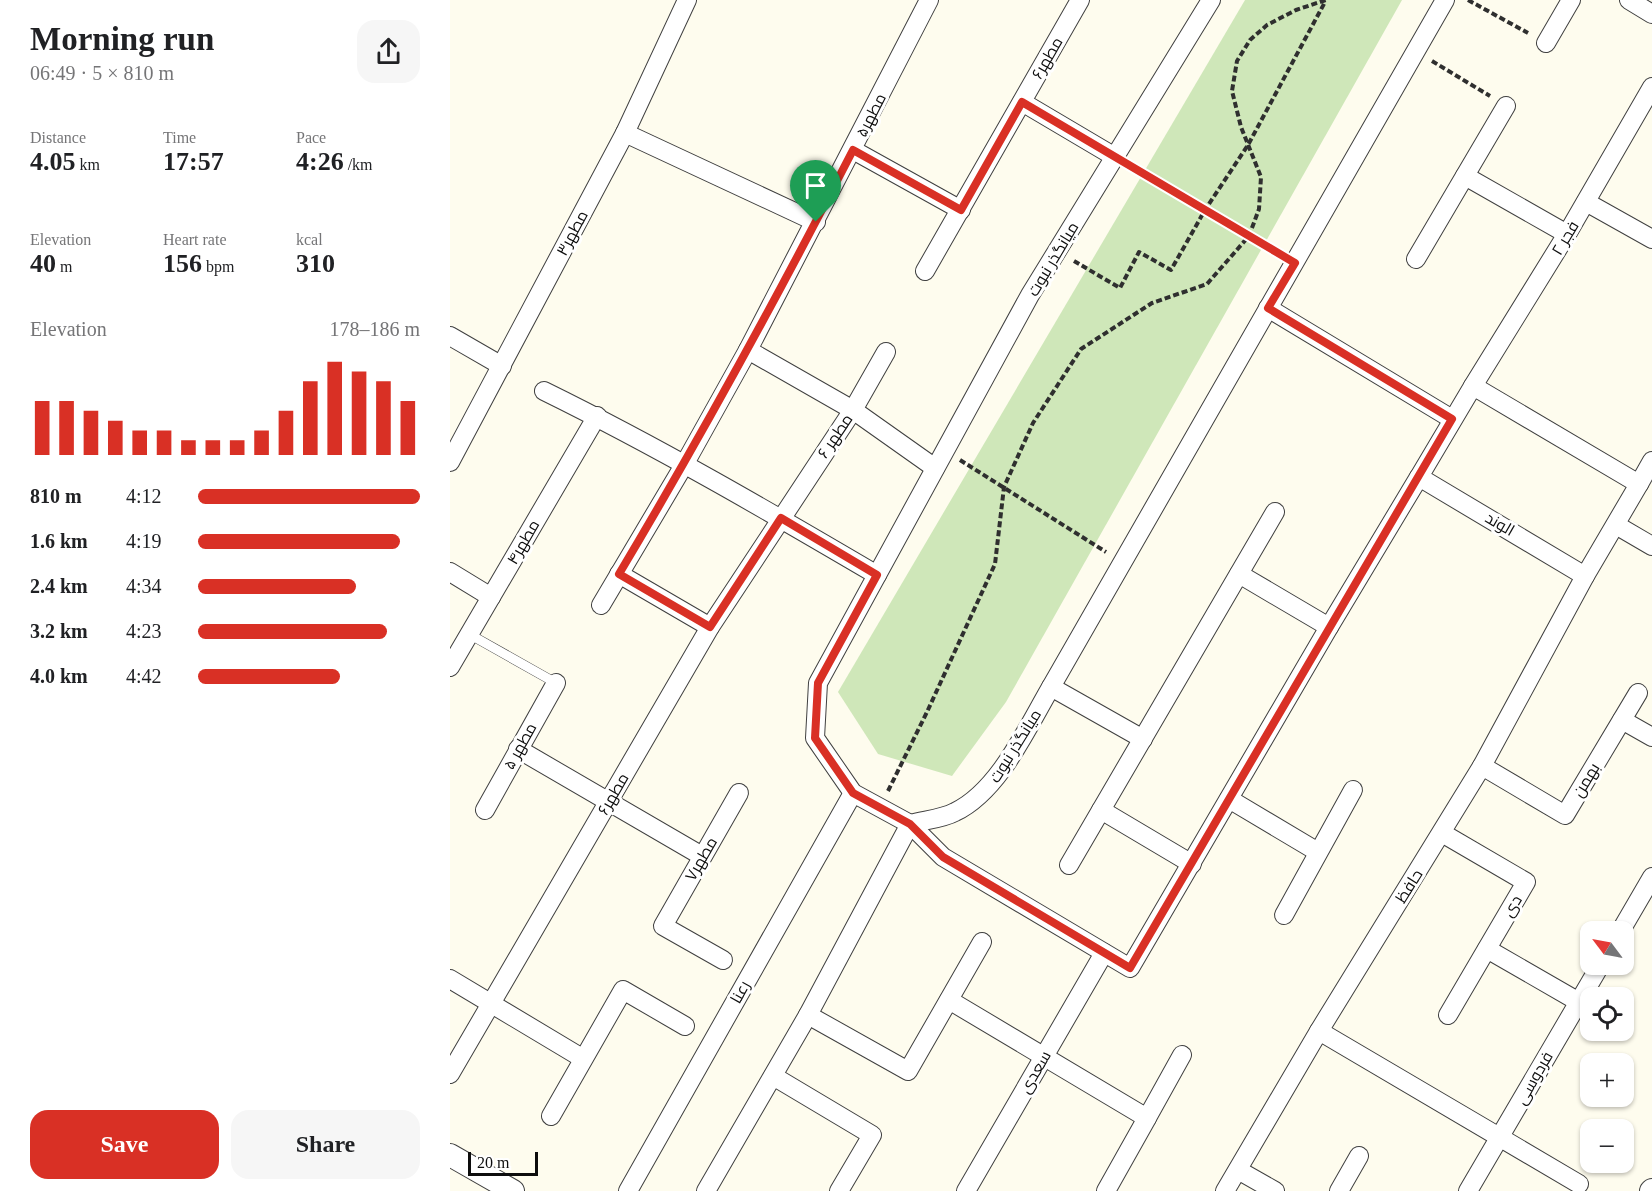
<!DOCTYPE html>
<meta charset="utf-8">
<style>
body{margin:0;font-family:"Times New Roman",Cairo,serif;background:#f6f6f6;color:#202124;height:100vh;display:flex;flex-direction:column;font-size:22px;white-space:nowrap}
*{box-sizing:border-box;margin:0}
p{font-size:20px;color:#757577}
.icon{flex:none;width:33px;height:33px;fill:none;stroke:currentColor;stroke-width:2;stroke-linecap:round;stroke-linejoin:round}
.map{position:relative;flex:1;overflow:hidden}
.drawer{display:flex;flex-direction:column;background:#fff;width:450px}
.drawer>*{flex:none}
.needle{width:39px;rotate:302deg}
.controls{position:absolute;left:1130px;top:921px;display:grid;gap:12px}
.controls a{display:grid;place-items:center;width:54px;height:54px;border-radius:12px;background:#fff;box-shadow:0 2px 4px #0004;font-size:30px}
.scale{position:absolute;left:18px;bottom:15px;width:70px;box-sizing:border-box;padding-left:6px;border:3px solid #0d0d0d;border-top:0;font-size:16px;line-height:21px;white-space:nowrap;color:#0d0d0d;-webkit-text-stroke:4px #fff;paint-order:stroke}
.pin{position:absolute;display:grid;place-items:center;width:51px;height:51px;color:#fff;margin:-62px -26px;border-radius:50% 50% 50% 0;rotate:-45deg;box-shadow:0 0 6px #0007}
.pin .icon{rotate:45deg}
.round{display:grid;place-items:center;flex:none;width:63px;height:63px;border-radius:18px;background:#f6f6f6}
.headline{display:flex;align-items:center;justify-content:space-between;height:102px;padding:0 30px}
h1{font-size:33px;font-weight:700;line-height:45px}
.stats{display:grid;grid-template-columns:repeat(3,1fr);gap:9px;height:102px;padding:6px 30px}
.stats div{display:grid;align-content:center}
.stats b{font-size:26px;font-weight:700}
.stats small{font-size:16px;font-weight:400}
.stats p{font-size:16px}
.chart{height:168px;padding:12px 30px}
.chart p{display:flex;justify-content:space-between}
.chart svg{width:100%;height:108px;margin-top:6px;stroke:#d93025;stroke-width:6}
.cta{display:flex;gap:12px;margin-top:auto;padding:12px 30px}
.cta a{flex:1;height:69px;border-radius:18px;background:#d93025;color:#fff;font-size:24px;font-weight:700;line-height:69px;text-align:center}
.cta a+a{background:#f6f6f6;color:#202124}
ul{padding:0 30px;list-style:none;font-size:20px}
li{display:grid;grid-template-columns:96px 72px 1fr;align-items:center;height:45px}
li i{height:15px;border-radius:8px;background:#d93025}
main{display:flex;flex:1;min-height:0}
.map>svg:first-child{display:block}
.green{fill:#cfe7b9}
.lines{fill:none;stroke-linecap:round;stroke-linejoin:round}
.service-casing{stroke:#404040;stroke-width:10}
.minor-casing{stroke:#404040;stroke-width:20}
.tertiary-casing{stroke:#404040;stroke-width:24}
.path{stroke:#2f2f2f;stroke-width:4;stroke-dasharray:6 3;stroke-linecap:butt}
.service{stroke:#fff;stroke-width:9}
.minor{stroke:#fff;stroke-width:18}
.tertiary{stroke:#fff;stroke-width:22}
.route-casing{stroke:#fff;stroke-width:12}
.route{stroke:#d93025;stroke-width:8}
.labels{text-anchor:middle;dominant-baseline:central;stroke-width:6;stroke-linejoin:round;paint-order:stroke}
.street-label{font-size:16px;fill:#0d0d0d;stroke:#fff}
</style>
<main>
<section class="drawer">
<div class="headline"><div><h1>Morning run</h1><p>06:49 · 5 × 810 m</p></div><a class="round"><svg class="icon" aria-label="share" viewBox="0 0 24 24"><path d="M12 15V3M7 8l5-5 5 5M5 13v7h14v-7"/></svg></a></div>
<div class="stats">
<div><p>Distance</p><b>4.05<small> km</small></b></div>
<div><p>Time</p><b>17:57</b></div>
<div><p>Pace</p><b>4:26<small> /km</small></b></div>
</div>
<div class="stats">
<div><p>Elevation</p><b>40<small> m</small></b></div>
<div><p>Heart rate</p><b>156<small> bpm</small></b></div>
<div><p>kcal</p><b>310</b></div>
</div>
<div class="chart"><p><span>Elevation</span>178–186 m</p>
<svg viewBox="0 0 160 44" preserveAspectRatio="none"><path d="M5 44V22M15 44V22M25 44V26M35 44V30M45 44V34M55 44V34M65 44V38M75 44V38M85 44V38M95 44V34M105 44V26M115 44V14M125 44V6M135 44V10M145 44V14M155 44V22"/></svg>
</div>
<ul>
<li><b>810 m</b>4:12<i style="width:100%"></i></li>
<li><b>1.6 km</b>4:19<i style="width:91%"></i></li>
<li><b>2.4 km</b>4:34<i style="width:71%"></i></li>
<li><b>3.2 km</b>4:23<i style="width:85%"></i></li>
<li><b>4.0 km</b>4:42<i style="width:64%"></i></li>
</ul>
<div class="cta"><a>Save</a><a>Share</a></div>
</section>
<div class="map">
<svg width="1202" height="1191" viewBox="0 0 1202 1191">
<rect width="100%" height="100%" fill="#fefcee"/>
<!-- green -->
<path class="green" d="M795,0H952L556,702L502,776L428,754L388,692Z"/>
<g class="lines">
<!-- service casing -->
<g class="service-casing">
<path id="service" d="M19,634L106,683"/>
</g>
<!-- minor casing -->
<g class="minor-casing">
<g id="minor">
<path d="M761,0L580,295L368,683L365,738L403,793L460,824L493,857L680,968L879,627L969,477"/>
<path d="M1179,0L1202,14"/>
<path d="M1096,43L1121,0"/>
<path d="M572,102L665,157"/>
<path d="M175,133L366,222"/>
<path d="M403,150L511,210"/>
<path d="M1015,176L1117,234"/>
<path d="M1136,202L1202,239"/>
<path d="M966,259L1056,106"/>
<path d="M475,271L630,0"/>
<path d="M818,308L1002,419"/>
<path d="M0,336L52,366"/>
<path d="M298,350L403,410L485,468"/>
<path d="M1023,386L1189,484L1135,576L969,477Z"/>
<path d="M1023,386L1117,234L1202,87"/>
<path d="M94,391C208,447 318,511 427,575"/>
<path d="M0,462L175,133L237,0"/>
<path d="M1189,484L1202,461"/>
<path d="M1166,525L1202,546"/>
<path d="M0,572L41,597"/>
<path d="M169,574L260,627"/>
<path d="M789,574L879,627"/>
<path d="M151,605L234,465L298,350L479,0"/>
<path d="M0,667L147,416"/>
<path d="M601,687L693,739"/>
<path d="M1172,720L1202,737"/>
<path d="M68,749L252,856"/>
<path d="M1032,766L1115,815L1188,693"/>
<path d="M779,799L868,852"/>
<path d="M35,810L106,683"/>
<path d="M651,810L742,864"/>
<path d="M460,824C474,820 492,819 505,812C549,791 577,728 601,687L995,0"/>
<path d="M992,833L1076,882L998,1015"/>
<path d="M619,865L825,512"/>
<path d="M834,915L903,790"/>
<path d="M1170,932L1202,877"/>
<path d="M1037,949L1129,1002"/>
<path d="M273,960L213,926L289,793"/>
<path d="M0,979L132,1058"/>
<path d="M499,1000L697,1118L732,1055"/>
<path d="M358,1015L458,1071L532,942"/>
<path d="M869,1031L1129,1184"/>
<path d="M0,1074L260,627L403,410L436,352"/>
<path d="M323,1076L422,1135L389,1191"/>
<path d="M101,1116L173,990L235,1026"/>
<path d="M788,1170L825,1191"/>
<path d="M178,1191L403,793"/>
<path d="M256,1191L358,1015L460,824"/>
<path d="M516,1191L654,953"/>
<path d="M656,1191L697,1118"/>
<path d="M775,1191L869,1031L1032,766L1135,576"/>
<path d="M889,1191L909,1156"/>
<path d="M1018,1191L1151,964"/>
</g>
</g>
<!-- tertiary casing -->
<g class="tertiary-casing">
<g id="tertiary">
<path d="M0,1155L63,1191"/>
<path d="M1201,1191L1202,1190"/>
</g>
</g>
<!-- path -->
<g class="path">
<path d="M1018,0L1078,33"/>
<path d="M982,61L1040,96"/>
<path d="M681,167L827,252"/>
<path d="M624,261L670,288L689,252L721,270L755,210L798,145L875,2"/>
<path d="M510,460L656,552"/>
<path d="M438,791L477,712L545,564L554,487L583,423L631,349L702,303L757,284L799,236L809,209L811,177L791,127L782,91L787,61L800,40L817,25L846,10L876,0"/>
</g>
<!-- service -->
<use href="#service" class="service"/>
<!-- minor -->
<use href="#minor" class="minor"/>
<!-- tertiary -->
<use href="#tertiary" class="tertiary"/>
</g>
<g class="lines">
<!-- route casing -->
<g class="route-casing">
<path id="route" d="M572,102L845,263L818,308L1002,419L680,968L493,857L460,824L403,793L365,738L368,683L427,575L331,518L260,627L169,574C252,435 329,294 403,150L511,210Z"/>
</g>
<!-- route -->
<use href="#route" class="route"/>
</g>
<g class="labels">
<!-- street labels -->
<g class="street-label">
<text transform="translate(597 58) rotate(-60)">مطهر۶</text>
<text transform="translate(421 115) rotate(-63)">مطهر۵</text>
<text transform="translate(122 233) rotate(-62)">مطهر۳</text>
<text transform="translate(1115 238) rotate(-59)">فجر ۲</text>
<text transform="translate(603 259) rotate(-59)">میانگذر نبوت</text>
<text transform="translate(385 436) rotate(-56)">مطهر ۶</text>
<text transform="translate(1050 524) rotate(30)">الوند</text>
<text transform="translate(73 542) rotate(-60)">مطهر۴</text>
<text transform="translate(70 746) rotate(-61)">مطهر ۵</text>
<text transform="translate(565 746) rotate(-58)">میانگذر نبوت</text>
<text transform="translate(1136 780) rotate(-59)">بهمن</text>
<text transform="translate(163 794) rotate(-60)">مطهر۶</text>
<text transform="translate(251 859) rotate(-60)">مطهر۷</text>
<text transform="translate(959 886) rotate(-58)">حافظ</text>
<text transform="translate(1062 906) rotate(-59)">دی</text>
<text transform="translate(290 992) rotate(-61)">رعنا</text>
<text transform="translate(585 1072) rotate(-60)">سعدی</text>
<text transform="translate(1084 1078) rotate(-60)">فردوسی</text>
</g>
</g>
</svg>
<div class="controls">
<a><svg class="needle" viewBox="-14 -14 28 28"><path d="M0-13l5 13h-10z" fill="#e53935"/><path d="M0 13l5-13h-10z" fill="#757577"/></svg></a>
<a><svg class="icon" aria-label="locate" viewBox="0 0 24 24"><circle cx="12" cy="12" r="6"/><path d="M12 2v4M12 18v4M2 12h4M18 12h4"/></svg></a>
<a>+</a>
<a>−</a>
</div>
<div class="scale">20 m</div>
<div class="pin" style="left:366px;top:222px;background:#1e9e55"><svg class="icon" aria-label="arrive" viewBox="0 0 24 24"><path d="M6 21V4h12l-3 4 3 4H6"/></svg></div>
</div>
</main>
